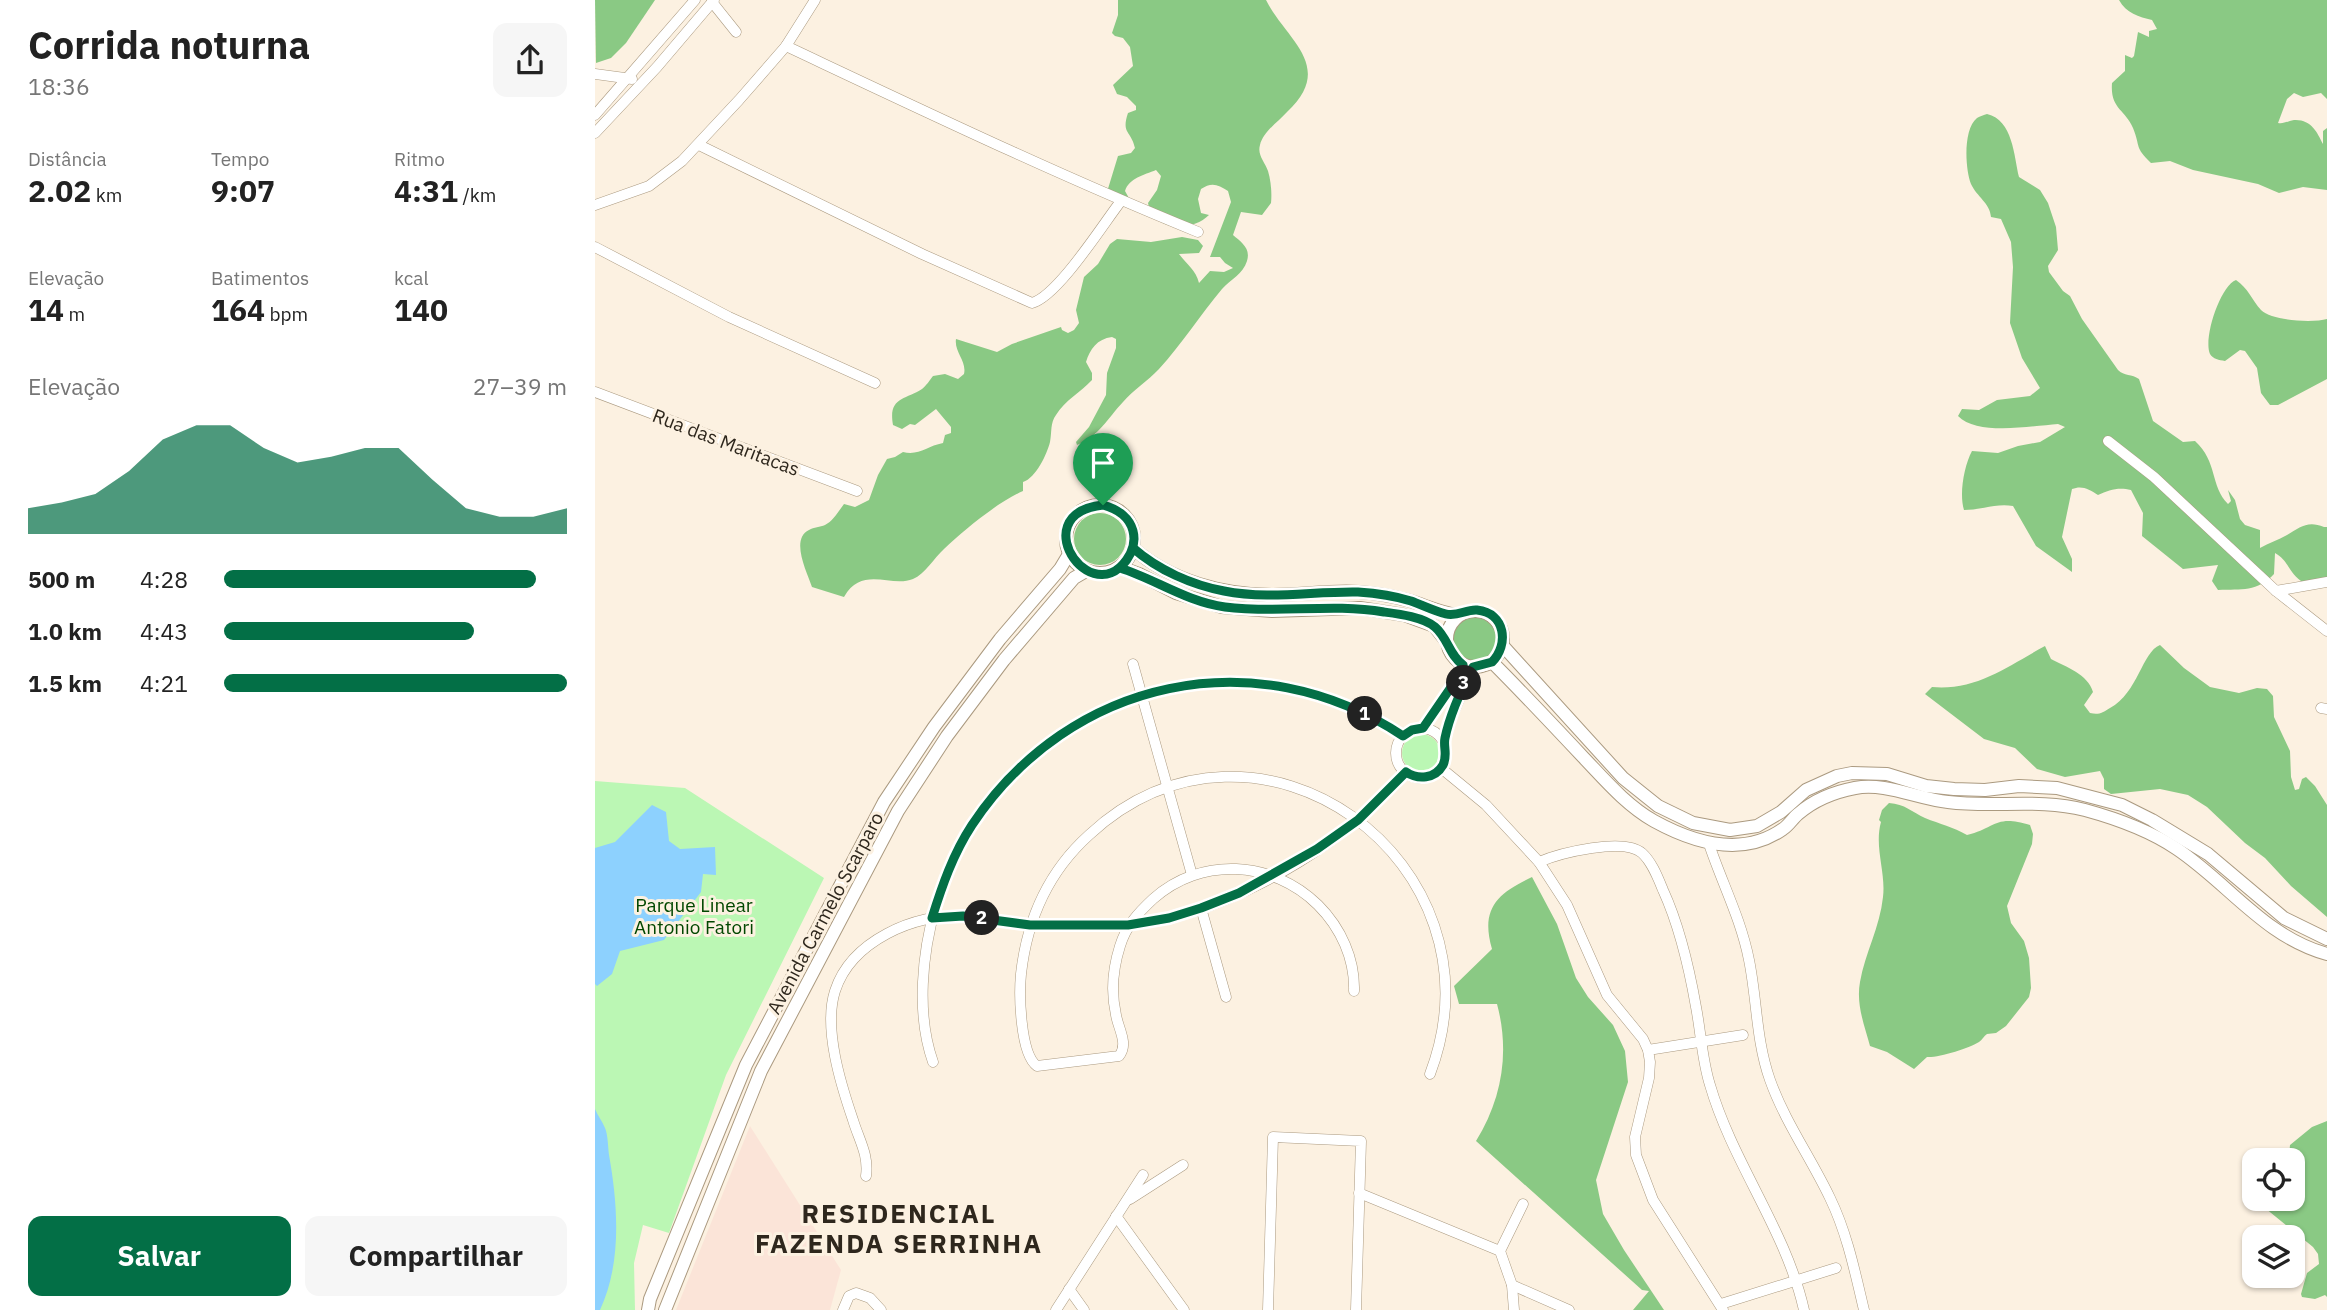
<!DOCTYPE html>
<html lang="pt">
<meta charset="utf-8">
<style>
body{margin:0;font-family:"IBM Plex Sans",sans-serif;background:#f6f6f6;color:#222;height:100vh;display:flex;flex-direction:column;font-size:26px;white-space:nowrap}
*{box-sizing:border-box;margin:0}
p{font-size:23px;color:#767676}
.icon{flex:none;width:38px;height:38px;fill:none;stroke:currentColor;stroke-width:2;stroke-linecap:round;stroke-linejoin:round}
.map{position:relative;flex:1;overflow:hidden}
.panel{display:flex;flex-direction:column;background:#fff;width:595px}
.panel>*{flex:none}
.buttons{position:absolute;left:1647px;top:1148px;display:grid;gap:14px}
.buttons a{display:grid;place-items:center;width:63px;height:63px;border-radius:14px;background:#fff;box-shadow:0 2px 5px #0004;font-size:35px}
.pin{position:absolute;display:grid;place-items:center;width:60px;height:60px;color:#fff;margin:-72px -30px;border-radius:50% 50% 50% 0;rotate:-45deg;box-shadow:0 0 7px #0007}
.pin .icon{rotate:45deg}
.km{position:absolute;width:35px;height:35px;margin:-18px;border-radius:50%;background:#222;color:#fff;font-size:19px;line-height:35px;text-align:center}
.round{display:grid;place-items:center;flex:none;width:74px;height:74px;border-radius:14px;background:#f6f6f6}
.summary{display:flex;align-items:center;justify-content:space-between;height:119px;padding:0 28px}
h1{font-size:38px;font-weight:700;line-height:52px}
.stats{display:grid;grid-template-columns:repeat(3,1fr);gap:10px;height:119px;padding:7px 28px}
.stats div{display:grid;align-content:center}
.stats b{font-size:30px;font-weight:700}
.stats small{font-size:19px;font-weight:400}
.stats p{font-size:19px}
.chart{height:196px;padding:14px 28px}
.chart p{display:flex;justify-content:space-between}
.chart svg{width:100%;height:126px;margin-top:7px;fill:#036f46;opacity:.7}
.action{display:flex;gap:14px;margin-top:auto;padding:14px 28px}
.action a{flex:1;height:80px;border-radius:14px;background:#036f46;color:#fff;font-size:28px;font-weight:700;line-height:80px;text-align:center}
.action a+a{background:#f6f6f6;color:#222}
ul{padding:0 28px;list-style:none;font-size:23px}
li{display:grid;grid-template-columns:112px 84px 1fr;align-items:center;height:52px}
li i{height:18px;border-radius:9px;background:#036f46}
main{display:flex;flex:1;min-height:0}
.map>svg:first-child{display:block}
.education{fill:#fbe4d8}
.green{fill:#bbf7b4}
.forest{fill:#8ac984}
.water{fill:#8dd1fe}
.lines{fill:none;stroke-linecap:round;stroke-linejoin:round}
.minor-casing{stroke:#ab9a80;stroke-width:11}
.major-casing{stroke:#ab9a80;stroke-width:14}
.minor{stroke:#fff;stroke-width:10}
.major{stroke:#fff;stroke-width:12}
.route-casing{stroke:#fff;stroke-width:14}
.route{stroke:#036f46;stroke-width:9}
.labels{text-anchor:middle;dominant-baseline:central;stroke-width:6;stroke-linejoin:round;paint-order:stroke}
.street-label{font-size:19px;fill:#2e271d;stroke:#fcf1e1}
.park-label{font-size:19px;fill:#024700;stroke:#fcf1e1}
.district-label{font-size:26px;font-weight:bold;letter-spacing:2px;fill:#2e271d;stroke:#fcf1e1}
</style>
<main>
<section class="panel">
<div class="summary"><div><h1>Corrida noturna</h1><p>18:36</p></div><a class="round"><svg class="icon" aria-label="share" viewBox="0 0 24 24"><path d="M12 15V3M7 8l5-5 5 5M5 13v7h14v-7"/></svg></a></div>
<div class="stats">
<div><p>Distância</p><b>2.02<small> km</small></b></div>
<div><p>Tempo</p><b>9:07</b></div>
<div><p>Ritmo</p><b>4:31<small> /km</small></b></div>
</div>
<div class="stats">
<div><p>Elevação</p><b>14<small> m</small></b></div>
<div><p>Batimentos</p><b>164<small> bpm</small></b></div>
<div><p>kcal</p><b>140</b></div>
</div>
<div class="chart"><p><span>Elevação</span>27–39 m</p>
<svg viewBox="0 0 160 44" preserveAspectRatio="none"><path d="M0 44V35L10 33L20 30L30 22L40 11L50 6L60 6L70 14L80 19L90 17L100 14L110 14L120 25L130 35L140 38L150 38L160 35V44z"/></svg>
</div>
<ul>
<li><b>500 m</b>4:28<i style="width:91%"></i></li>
<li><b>1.0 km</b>4:43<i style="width:73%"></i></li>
<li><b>1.5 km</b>4:21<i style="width:100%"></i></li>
</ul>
<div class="action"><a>Salvar</a><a>Compartilhar</a></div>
</section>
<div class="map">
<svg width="1732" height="1310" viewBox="0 0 1732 1310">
<rect width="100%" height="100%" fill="#fcf1e1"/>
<!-- education -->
<path class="education" d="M155,1126L246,1270L235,1310H81Z"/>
<!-- green -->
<g class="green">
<circle cx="826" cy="753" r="19"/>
<path d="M0,781L90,788L229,878L131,1075L74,1233L48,1225L39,1263L40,1310H0Z"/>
</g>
<!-- forest -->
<g class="forest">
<path d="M0,0H60L31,43L16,58L1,63Z"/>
<path d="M523,0H671C691,40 741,66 692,112C683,122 668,132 665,145C662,155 670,162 673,171C676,181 677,193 676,203L667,215L646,212L638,235C646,242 656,248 652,261C648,274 636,279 627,289C605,315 587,344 564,369C553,381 538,390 528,402C512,419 504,436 482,445L481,442L494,427L511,395L512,373L521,348V339L517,337C502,339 495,349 491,362L497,373V380C486,392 470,400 461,415C455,423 457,432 455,442C452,454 441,478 428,482V491C403,502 369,530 349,549C339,558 330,574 318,579C296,588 267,565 249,597L217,587C212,572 195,539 214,530C219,527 225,527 230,525C238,521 243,512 249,504L260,507L274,500L283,475L292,459L300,457L308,452C324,456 332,446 348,443L350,435L356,433V427L341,409L320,425L315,424L307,429L298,425C293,397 310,400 327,389C331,386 335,380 338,376L350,374L363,379L369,374C372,361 359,352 361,339L402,352L417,344L466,327L467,330L473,333L479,330L484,323L481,310L489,277L503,264L515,244L522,239L556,242L587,237L603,240L608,246L604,253L584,254C592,265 601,270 604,283L615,271L629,272L638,268L630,263L625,257H615L636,202L633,191C623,184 616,182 606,189L603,199L606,213L614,215C597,232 559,232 553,203L562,190L566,176L561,170C549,175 534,178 530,191L535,200L512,192L523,156L536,153L540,148C536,130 526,134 533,113L541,110V106L532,97L522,94L518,85L538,66L535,47L528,38L520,36L517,33L523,15Z"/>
<path d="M1524,0H1732V99L1726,93L1708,97L1699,93L1692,99L1683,123C1689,124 1693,121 1699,120C1716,119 1722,132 1728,144V131L1732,128V190L1708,187L1684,193L1663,184L1598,170L1575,161L1556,163C1539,146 1546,148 1538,128C1530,109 1515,109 1517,83L1530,71V55L1537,58L1539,56L1543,32L1554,37V31L1562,29L1557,20C1544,17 1531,13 1524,0Z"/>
<path d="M1392,114C1418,120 1419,156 1424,177L1445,190L1453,203L1461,227L1463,250L1453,266L1454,272L1468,291L1475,296L1487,319L1523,370C1529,376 1537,374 1544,379L1558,421L1588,442L1600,441C1623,462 1615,486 1633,504L1636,501L1633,490L1640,500L1645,519L1650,525L1665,530V548C1674,543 1683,540 1692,535C1705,527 1713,520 1729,527H1732V577L1707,585L1706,581C1693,572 1694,561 1680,553L1679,574C1662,592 1647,589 1623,590L1617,581L1623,565L1588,569L1547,536L1548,513L1536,490C1523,487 1514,490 1503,495C1494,489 1487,485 1477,489L1467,537L1477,559V572L1441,546L1418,506C1401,503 1386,510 1369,510C1364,494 1369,466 1377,451L1403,453L1423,446L1445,442L1470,427L1463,424C1436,426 1382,436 1363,416L1367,409L1384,410L1402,400L1435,396L1445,388L1427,358L1415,323L1418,267L1416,242L1406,219L1396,217C1395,203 1382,197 1376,184C1370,169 1368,129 1382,118C1385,116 1389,115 1392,114Z"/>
<path d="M1641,280C1653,288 1657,300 1666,310C1677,321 1718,323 1732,319V379L1683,405H1675L1666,393L1662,368L1650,351L1645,350L1630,361C1624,360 1618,359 1615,354C1608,339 1625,286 1641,280Z"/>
<circle cx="505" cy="539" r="26"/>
<circle cx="880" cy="639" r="22"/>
<path d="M1565,645L1589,668L1615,687L1644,693L1662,688L1672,689L1678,696L1679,717L1695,751L1696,777L1700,790L1704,789L1707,779L1711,777L1720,786L1732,805V917L1696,886L1670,858L1650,843L1612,807L1593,795L1565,789L1516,794L1509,789V779L1505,771L1470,777L1442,769L1420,748L1389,739L1330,694L1337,687C1381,691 1413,666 1450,646L1456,659C1471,667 1493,674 1498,692L1489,705L1495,713C1504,715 1507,713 1515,708C1543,693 1547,652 1565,645Z"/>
<path d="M1294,803C1310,804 1317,812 1330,818C1345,824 1358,827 1372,835C1401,828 1400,814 1435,825L1438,834L1437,844L1412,906L1416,923L1429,941L1434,958L1436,988L1434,997L1411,1026L1401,1033L1392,1034C1389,1036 1387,1040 1384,1042C1375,1048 1343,1058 1332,1057L1319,1069L1292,1052L1275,1046C1269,1024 1261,1004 1265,982C1270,953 1285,927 1288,897C1291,872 1279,847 1286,822L1284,820L1287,810Z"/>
<path d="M937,877L962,924L981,978L993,997L1018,1025L1030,1051L1033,1082L1001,1180L1008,1214L1029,1250L1069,1310H1038L1054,1291L1047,1290L881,1141C907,1099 915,1052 902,1004H864L859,986L897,949C885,908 903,893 937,877Z"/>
<path d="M1732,1121V1297L1730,1295L1720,1299L1707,1297L1706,1294L1712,1273L1724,1264L1723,1254L1718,1247L1670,1208L1669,1199H1698V1160H1689L1694,1156L1695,1145L1717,1127Z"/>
</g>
<!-- water -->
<g class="water">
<path d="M57,805L71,812L74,841L85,849L120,847L121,875L108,874L106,892L69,940L25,951L17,974L2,986L0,984V848L20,842Z"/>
<path d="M0,1109C3,1116 7,1121 10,1128C13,1135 13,1147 14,1155C23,1205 27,1263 5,1310H0Z"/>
</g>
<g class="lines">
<!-- minor casing -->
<g class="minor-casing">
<g id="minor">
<path d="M117,2L141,32"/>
<path d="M191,46C327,110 463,175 603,232"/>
<path d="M0,74L37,79"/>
<path d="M0,115L100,0"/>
<path d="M0,133L62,67L119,0"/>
<path d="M104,145L327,254L437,303C463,296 508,224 526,201"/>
<path d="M0,205L54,186L87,161L144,100L191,46L220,0"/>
<path d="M0,247L134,317L280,383"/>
<path d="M0,392L262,491"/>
<path d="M1513,441L1559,477L1681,591L1732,631"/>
<path d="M1681,591L1732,582"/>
<path d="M538,664L597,875"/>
<path d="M1726,708L1732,709"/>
<path d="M828,728L861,680L868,665"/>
<circle cx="826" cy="753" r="25"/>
<path d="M849,742L857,716L878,667"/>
<path d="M846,768L891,805L944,862L972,905L1012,995L1048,1039L1053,1050L1055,1062L1054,1078L1040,1137L1041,1155L1058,1200L1128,1310"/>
<path d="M1114,844C1127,883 1146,919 1154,960C1162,999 1161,1041 1175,1080C1190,1122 1216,1158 1235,1198C1252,1233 1260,1272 1269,1310"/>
<path d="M944,862C965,853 1029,837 1047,853C1057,862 1063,878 1068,890C1085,927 1094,967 1101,1007C1106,1033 1107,1060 1115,1085C1138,1164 1191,1230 1209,1310"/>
<path d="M606,908L631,997"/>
<path d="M759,991C760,959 746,928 723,905C677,860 606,856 558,899C543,913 531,926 525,946C518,968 516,993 521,1015C523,1028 534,1044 524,1056L442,1066C425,1054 424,994 426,974C432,920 453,872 494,835C663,679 915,863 835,1074"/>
<path d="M1053,1050L1148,1035"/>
<path d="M338,1062C321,1014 327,953 341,905C402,704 632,619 808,736"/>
<path d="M271,1176C274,1155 264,1140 258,1120C246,1085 228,1028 240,991C256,941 320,913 369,916C390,917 411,923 432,925C450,927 468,925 485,925C501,925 517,926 533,925C621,917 723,860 785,799C794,790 804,782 811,772"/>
<path d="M764,1193L905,1251"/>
<path d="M535,1199L588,1165"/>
<path d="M521,1216L589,1310"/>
<path d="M917,1285L974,1310"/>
<path d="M474,1289L489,1310"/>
<path d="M1126,1304L1241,1268"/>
<path d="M248,1310L254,1296L261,1293L275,1298L286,1310"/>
<path d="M461,1310L548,1175"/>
<path d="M673,1310L678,1137L766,1141L761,1310"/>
<path d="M919,1310L917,1285L905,1251L928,1204"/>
</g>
</g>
<!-- major casing -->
<g class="major-casing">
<g id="major">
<circle cx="505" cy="539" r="34"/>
<path d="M538,548C575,581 629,595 678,595C707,595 735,590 764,592C779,593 797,596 812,600C830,605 845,613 863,615"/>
<path d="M525,567L544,574L581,593L627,607L677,611L765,608L809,615L839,626L851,641"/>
<circle cx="880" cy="639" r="28"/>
<path d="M908,646L1028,778L1063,806L1098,823L1135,830L1162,826L1186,812L1211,790L1242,776L1257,773L1292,774L1331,786L1359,789L1390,790L1424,786L1462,788L1527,805L1557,820L1613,854L1689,918L1732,939"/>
<path d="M897,662C928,693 958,725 988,757C1010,780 1031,805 1059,821C1099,843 1147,858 1188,829C1194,825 1198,818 1203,814C1219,800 1239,792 1260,788C1290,782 1323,799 1353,802C1399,808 1443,798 1490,810C1523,819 1554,830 1582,849C1634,884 1670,937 1732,954"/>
<path d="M53,1310L55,1299L151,1065L289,802L339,727L405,639L465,569L474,554"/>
<path d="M70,1310L166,1071L303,811L352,736L409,660L479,578L491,571"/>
</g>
</g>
<!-- minor -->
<use href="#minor" class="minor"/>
<!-- major -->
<use href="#major" class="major"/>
</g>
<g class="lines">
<!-- route casing -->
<g class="route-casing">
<path id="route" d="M508,505C541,514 549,543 525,568C560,579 592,602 630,607C683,614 736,603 789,612C804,614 828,617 840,627C853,638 854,655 868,665L861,680L828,728L817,730L808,736C661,638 475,678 377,825C358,854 347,886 337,918L368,916L435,925H533L574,918L606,908L644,893L722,849L763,820L811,772C823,780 840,779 848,765C853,755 848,747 850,738C855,714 866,690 878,667L897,662C914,645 911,613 882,610C871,609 863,617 851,614C839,611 827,605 816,601C800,596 779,593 763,592C719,591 673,600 629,591C597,585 563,570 538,548C504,624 424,514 508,505"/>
</g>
<!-- route -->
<use href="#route" class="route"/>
</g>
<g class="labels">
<!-- street labels -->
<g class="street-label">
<text transform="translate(131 442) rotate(21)">Rua das Maritacas</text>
<text transform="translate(230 913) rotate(-62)">Avenida Carmelo Scarparo</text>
</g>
<!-- park labels -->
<g class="park-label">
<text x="99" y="905">Parque Linear<tspan x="99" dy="22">Antonio Fatori</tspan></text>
</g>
<!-- district labels -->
<g class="district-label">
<text x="304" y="1213">RESIDENCIAL<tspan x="304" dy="30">FAZENDA SERRINHA</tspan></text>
</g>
</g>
</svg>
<div class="buttons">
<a><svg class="icon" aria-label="locate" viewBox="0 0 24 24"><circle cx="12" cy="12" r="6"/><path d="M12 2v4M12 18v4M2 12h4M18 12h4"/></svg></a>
<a><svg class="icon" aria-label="layers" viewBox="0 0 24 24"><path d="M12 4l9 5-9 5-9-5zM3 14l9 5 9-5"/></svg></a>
</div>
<div class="pin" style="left:508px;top:505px;background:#1e9e55"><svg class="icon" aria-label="arrive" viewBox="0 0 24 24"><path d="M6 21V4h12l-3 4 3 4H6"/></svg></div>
<b class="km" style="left:770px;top:714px">1</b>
<b class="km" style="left:387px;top:918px">2</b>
<b class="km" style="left:869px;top:683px">3</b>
</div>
</main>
